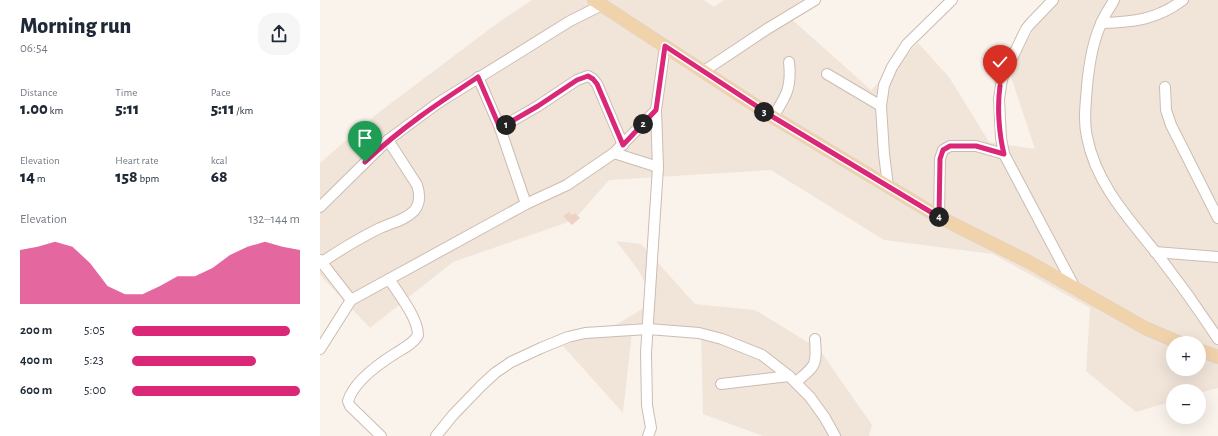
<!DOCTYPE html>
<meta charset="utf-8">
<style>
body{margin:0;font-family:"Alegreya Sans",sans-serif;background:#f6f6f7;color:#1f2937;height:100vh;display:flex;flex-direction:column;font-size:15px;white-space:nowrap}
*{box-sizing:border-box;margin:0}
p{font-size:13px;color:#747a83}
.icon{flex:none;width:22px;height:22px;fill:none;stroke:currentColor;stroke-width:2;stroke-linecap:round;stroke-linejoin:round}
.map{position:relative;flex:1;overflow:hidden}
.drawer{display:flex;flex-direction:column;background:#fff;width:320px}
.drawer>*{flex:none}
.fabs{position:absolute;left:846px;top:336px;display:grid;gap:8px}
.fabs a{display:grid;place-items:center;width:40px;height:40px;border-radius:50%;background:#fff;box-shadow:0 4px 16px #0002;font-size:20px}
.pin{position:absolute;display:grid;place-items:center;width:34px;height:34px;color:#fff;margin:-41px -17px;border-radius:50% 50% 50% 0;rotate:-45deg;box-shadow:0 0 4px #0007}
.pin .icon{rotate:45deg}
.km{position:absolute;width:20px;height:20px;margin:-10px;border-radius:50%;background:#222;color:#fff;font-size:11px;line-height:20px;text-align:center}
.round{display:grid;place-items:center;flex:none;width:42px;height:42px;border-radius:16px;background:#f6f6f7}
.overview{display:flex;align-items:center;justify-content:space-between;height:68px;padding:0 20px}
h1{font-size:22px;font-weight:800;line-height:30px}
.stats{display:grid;grid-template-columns:repeat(3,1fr);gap:6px;height:68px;padding:4px 20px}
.stats div{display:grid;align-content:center}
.stats b{font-size:17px;font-weight:800}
.stats small{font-size:11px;font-weight:400}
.stats p{font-size:11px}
.chart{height:112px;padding:8px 20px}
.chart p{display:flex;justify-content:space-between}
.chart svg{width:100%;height:72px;margin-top:4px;fill:#db2777;opacity:.7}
ul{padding:0 20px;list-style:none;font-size:13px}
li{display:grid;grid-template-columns:64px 48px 1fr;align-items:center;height:30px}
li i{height:10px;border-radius:5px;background:#db2777}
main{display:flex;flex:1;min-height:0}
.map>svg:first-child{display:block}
.residential{fill:#f1e5da;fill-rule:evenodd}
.building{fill:#edd3c5}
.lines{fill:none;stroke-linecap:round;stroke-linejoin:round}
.minor-casing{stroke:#ccbcb2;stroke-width:12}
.major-casing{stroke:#d8d1ce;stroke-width:14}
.minor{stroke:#fff;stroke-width:10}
.major{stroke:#f1d3ab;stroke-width:13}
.route-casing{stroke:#fff;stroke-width:8}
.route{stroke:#db2777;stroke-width:5}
</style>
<main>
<section class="drawer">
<div class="overview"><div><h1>Morning run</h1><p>06:54</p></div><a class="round"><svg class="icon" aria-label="share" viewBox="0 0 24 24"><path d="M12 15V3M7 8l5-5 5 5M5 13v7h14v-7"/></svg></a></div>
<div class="stats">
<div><p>Distance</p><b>1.00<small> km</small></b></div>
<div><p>Time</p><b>5:11</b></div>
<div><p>Pace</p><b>5:11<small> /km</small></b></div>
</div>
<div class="stats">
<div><p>Elevation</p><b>14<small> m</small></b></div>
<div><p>Heart rate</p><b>158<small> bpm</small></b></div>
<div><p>kcal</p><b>68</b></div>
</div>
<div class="chart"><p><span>Elevation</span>132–144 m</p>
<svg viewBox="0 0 160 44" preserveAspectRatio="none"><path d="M0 44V11L10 9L20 6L30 9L40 19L50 33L60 38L70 38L80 33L90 27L100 27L110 22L120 14L130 9L140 6L150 9L160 11V44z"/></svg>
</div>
<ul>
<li><b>200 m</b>5:05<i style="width:94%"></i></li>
<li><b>400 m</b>5:23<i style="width:74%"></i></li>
<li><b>600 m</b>5:00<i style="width:100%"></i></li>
</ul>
</section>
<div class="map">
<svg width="898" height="436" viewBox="0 0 898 436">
<rect width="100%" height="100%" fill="#faf3eb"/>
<!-- residential -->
<g class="residential">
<path d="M212,0H384L394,7L404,0H489L467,15L551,90L598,43L629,77L669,142L715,149L689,71L731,0H898V388L879,393V391H853V401L816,412L766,371L770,308L673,254L564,240L451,170L289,180L254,220L133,262L50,328L0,275V163L58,113L179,22ZM853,343H879V369H853Z"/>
<path d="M296,241L321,244L375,304L435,310L499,349L552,425L549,436H443L383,414L381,334L313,323L303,413L243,346L299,323L334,302L319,271Z"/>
</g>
<!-- building -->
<path class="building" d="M249,212L252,215L255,213L260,218L252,225L243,216Z"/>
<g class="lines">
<!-- minor casing -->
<g class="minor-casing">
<g id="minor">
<path d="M733,0L710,24L706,29L682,79L679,99L681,138L684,154L755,288"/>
<path d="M794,0C790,8 784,15 781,24C772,43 769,65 767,86C766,102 763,120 767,137C776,184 809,219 838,255C859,282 879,310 898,339"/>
<path d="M781,23C814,22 836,20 863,0"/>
<path d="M384,71L447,29L495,0"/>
<path d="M507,74L561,106"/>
<path d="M158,77L180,128L206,204"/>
<path d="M845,87L846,110L851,125L898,218"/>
<path d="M453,117C466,96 472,88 469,62"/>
<path d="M180,128L218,106L257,80L268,76L273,79L277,84L303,145"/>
<path d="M294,153L338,167"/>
<path d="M568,186L564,154L561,106L564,85L572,67L587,44L632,0"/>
<path d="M0,207L68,140L118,103L250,21L282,5"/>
<path d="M619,217L620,159L623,150L630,146H656L684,154"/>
<path d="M835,252L898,257"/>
<path d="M0,260L31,300"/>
<path d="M2,262C20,250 38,239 58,229C70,223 84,221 94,211C100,204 100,194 97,185L68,140"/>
<path d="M0,349L31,300L206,204L247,185L294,153L336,110"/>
<path d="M476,382C496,365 497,366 495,339"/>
<path d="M401,384L469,376"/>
<path d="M61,436L30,406L28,401C34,381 60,363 76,353C84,348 94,343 98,335C98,318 78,293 69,279"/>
<path d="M116,436L133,415L161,386L175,373L191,362L221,348L248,337L265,333L328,329L379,333L402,339L442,355L469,376L490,397L505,418L515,436"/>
<path d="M328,436L331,428L327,405L326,353L338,167L336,110L345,46"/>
</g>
</g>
<!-- major casing -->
<g class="major-casing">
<g id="major">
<path d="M274,0L453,117L619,217L707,261L825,328L860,343"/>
<path d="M879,350L898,357"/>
</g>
</g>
<!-- minor -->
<use href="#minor" class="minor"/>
<!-- major -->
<use href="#major" class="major"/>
</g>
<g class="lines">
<!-- route casing -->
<g class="route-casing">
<path id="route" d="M45,162C81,128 117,104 158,77L180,128L218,106L257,80L268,76L273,79L277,84L303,145L336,110L345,46L453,117L619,217L620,159L623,150L630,146H656L684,154C679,134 677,107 680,86"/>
</g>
<!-- route -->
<use href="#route" class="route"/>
</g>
</svg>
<div class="fabs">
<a>+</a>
<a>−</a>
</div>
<div class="pin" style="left:45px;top:162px;background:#1e9e55"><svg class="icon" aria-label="arrive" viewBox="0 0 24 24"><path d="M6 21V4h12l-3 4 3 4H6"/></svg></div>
<div class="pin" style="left:680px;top:86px;background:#d93025"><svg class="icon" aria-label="check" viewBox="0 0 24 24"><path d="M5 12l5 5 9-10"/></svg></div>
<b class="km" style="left:186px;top:125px">1</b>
<b class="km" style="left:323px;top:124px">2</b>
<b class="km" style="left:444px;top:112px">3</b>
<b class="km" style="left:619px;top:217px">4</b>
</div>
</main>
